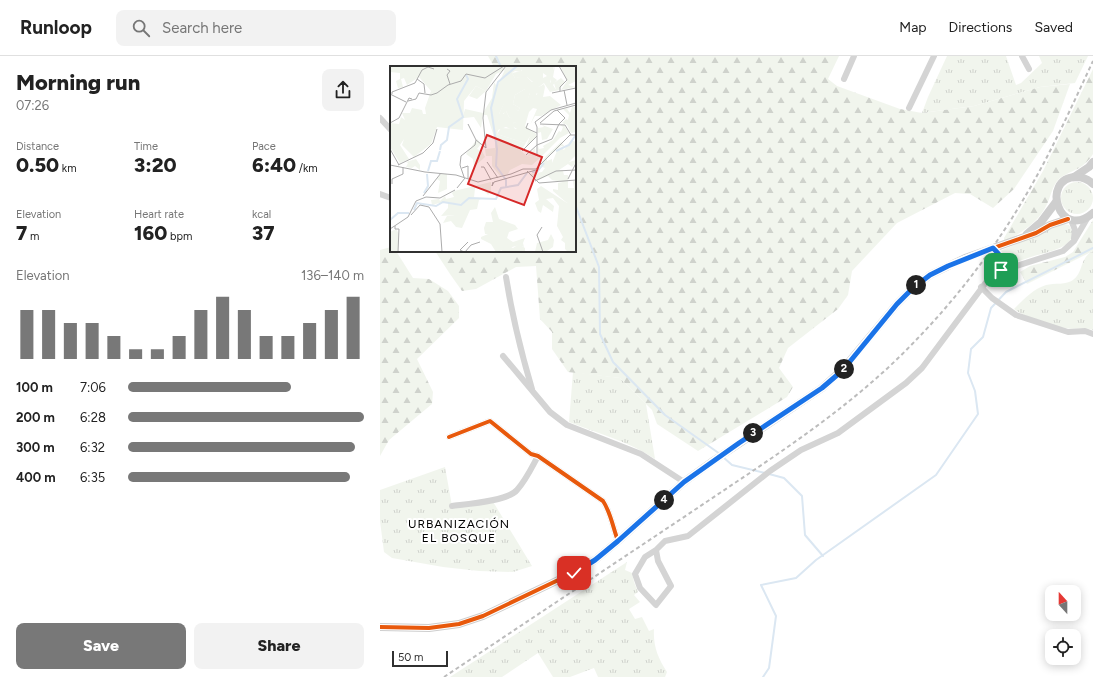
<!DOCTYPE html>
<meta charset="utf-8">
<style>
body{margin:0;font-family:Figtree,sans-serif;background:#f2f2f2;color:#222;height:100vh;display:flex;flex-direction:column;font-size:15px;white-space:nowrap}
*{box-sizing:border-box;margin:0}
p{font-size:13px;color:#767676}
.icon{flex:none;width:22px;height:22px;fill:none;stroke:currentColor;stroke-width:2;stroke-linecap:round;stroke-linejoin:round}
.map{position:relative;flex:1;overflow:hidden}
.drawer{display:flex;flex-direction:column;background:#fff;width:380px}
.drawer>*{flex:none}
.needle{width:26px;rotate:339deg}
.fabs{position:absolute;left:665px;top:529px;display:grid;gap:8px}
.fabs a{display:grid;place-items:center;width:36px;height:36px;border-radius:8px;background:#fff;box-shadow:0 2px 10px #0003;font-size:20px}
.scale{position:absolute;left:12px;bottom:10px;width:56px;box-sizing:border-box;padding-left:4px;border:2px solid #303030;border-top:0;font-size:11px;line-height:14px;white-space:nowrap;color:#303030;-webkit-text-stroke:3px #fff;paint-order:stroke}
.pin{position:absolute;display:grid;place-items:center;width:34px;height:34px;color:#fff;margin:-17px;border-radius:8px;box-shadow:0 2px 6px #0006}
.km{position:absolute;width:20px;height:20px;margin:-10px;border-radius:50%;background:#222;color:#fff;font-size:11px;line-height:20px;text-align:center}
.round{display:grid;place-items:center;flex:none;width:42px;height:42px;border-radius:8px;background:#f2f2f2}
.overview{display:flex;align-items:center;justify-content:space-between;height:68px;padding:0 16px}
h1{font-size:22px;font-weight:800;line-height:30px}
.stats{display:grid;grid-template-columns:repeat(3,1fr);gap:6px;height:68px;padding:4px 16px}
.stats div{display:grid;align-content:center}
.stats b{font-size:20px;font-weight:800}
.stats small{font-size:11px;font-weight:400}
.stats p{font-size:11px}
.chart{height:112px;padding:8px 16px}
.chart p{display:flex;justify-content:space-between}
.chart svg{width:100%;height:72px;margin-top:4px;stroke:#787878;stroke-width:6}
.action{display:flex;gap:8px;margin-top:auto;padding:8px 16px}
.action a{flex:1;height:46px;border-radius:8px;background:#787878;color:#fff;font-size:16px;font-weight:800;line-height:46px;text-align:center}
.action a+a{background:#f2f2f2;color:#222}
ul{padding:0 16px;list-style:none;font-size:13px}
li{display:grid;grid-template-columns:64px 48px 1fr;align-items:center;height:30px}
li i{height:10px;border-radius:5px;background:#787878}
header{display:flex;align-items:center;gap:24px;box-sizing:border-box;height:56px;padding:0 20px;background:#fff;border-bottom:1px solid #e0e0e0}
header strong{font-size:19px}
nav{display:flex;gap:22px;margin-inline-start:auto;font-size:14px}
.search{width:280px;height:36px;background:#f2f2f2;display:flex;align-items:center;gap:10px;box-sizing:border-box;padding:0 14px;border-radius:8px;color:#767676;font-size:15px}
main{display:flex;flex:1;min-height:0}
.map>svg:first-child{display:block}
.grass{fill:url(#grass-tufts)}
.forest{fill:url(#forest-firs)}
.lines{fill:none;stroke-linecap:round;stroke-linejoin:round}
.stream{stroke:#dbe7f2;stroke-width:2}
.street{stroke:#d4d4d4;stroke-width:6}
.secondary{stroke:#cecece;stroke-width:8}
.rail{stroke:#bcbcbc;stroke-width:2;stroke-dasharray:4 3;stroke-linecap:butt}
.cycleway-casing{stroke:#fff;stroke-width:6}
.cycleway{stroke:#e8590c;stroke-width:4}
.route-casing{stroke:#fff;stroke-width:8}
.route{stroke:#1a73e8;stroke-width:5}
.labels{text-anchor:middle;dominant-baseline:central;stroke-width:4;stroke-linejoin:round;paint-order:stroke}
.neighbourhood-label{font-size:12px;letter-spacing:1px;fill:#000;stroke:#fff}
.inset-river{fill:none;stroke:#dbe7f2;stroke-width:2}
.inset-road{fill:none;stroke:#acacac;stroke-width:1}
.view{fill:#d62828;fill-opacity:0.15;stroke:#d62828;stroke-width:2}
.inset-edge{fill:none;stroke:#303030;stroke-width:2}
</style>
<header>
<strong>Runloop</strong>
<div class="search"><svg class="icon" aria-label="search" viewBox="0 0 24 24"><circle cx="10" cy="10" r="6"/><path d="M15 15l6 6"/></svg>Search here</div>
<nav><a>Map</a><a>Directions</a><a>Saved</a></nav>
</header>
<main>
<section class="drawer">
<div class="overview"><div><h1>Morning run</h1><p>07:26</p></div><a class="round"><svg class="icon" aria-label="share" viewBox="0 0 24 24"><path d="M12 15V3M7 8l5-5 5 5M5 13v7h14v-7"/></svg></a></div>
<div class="stats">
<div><p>Distance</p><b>0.50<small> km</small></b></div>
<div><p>Time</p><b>3:20</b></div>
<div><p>Pace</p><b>6:40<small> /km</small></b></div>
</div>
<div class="stats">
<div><p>Elevation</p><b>7<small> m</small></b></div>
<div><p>Heart rate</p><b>160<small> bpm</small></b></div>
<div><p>kcal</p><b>37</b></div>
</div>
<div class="chart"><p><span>Elevation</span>136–140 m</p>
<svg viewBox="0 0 160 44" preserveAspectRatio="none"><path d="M5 44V14M15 44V14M25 44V22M35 44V22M45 44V30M55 44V38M65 44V38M75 44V30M85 44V14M95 44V6M105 44V14M115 44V30M125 44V30M135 44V22M145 44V14M155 44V6"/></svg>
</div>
<ul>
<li><b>100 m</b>7:06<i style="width:69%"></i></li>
<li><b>200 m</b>6:28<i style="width:100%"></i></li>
<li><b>300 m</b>6:32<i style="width:96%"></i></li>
<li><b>400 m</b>6:35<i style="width:94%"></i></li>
</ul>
<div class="action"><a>Save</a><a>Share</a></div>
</section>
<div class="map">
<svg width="713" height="621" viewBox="0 0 713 621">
<defs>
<pattern id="grass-tufts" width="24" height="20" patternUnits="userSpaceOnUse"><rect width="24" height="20" fill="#f1f5ed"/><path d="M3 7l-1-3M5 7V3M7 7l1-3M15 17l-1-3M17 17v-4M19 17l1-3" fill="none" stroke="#cfd2cc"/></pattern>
<pattern id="forest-firs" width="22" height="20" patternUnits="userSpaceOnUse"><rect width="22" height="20" fill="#f1f5ed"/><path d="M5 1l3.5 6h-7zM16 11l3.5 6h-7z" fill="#cfd2cc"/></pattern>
</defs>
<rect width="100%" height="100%" fill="#fff"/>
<!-- grass -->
<g class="grass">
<path d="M567,0H626L636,29L641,27L662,7L659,0H708L695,27L660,31L594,50L542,57L548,41Z"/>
<circle cx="697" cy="142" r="16"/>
<path d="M683,168L689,169C703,190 667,196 654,200C645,203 636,206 627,209L625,200L620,195Z"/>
<path d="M713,195V274C704,271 694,274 685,272C670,269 646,262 634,253C643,244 653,233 666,229C674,227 687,229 693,224C704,216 699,202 713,195Z"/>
<path d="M193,316L240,322L266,348L275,403C248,385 219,378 189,366Z"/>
<path d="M65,411L72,450L112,444L152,510L133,516L99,515L63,511L12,502L4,496L0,465V434Z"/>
<path d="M247,506L245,514L252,517L254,526L258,536L254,539L260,546L249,553L255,563L262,561L269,575L274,573C273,590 278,602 287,616L285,621H218L214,612L190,621H173L158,597L122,621H70Z"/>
</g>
<!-- forest -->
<g class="forest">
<path d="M108,0H459L448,23L457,30L520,53L542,57L594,50L660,31L690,28L673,75L634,133L613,152L590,138L575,137L517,167L472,215L468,239L458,253L408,292L399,312L413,331L407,341L318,395L277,368L272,354L240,322L188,316L172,293V276L160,263L156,210L136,211L96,233L82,235L70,218L55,195H195V11H114Z"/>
<path d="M713,13V98C709,105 702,111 695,114C690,117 683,119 679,123C672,130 671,140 667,148C660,165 641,178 624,185V182L663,115Z"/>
<path d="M713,164V195L647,228L640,216L650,210L685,201L693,196Z"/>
<path d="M11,191V195H16L33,222L49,223L68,235L79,250V262L37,303L53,336L52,348L9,384L0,400V194Z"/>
</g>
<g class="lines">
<!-- stream -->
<g class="stream">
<path d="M116,0L121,11"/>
<path d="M195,148L219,211L220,278L233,306L285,359L340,398"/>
<path d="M343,401L352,409L385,417"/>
<path d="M389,418L404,422L422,440L425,479L443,500"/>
<path d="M383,621L389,612L396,560L381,529L416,522L436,504L556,419L598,358L595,335L588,317L591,293L603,281L611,252L626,236L713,192"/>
</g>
<!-- street -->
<g class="street">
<path d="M642,0L649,13"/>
<path d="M464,23L474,0"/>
<path d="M529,52L554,0"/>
<path d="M0,62L11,74"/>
<path d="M0,138L11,142"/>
<path d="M691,164L695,174L694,182"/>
<path d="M613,192C621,200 627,206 618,217"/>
<path d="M126,221C132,259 141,296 152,333"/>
<path d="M601,231L612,242L636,259L688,276L705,275L713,278"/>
<path d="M123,300L170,356L187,369L261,398L304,426"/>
<path d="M69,381L110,365L151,398L158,400L223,445C231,457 233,472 238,485"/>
<path d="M72,450C87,448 128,445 137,434C146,424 152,411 158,400"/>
<path d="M276,494L265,501L255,518L260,532L276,549L291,530L278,505L276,494L285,485L308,480L390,415L421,394L458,377L526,327L542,312L607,225L612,220L627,213L683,195L694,185L708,161"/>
</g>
<!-- secondary -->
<g class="secondary">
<path d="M694,121L709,111L713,106"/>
<path d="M713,128C709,124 703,121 696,121C660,122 679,186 713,157"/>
<path d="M647,178L661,166L676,146"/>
<path d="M0,571L49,572L79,568L103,560L193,517L215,504L238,485L304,426L333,405L442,332L463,313L517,248L533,232L550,219L585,202L656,177L670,169L688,163"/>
</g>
<!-- rail -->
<path class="rail" d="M64,621C148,565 232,509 316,453C393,401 473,351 537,283C576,243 615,192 643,144C670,99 691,52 713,5"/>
<!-- cycleway casing -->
<g class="cycleway-casing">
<g id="cycleway">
<path d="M69,381L110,365L151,398L158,400L223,445C231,457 233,472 238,485"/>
<path d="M0,571L49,572L79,568L103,560L193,517L215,504L238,485L304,426L333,405L442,332L463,313L517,248L533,232L550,219L585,202L656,177L670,169L688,163"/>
</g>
</g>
<!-- cycleway -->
<use href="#cycleway" class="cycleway"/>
</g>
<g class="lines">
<!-- route casing -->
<g class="route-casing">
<path id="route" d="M194,517L215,504L238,485L304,426L359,387L442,332L463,314L517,248L533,232L550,219L568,210L613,192C620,199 625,204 621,214"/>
</g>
<!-- route -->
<use href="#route" class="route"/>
</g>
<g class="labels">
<!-- neighbourhood labels -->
<g class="neighbourhood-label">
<text x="79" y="468">URBANIZACIÓN<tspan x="79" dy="14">EL BOSQUE</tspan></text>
</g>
</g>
<!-- overview -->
<g transform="translate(10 10)">
<rect width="186" height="186" fill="#fff"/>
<path d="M0,0H115V4L106,8L96,25L86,20L74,35L73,64L47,61L41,78L24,91L12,79L14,73L10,79L19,93L10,97L0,81V57L9,58L11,51L15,54L12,47H20L22,42L32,44L33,48H36L35,42L41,25L29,11L17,19L14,12L11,13L13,21L8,22L6,15L10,13V7L0,6ZM130,0H153V12L157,10L153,7V0H164L160,17L166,24L164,17L171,12L175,16L169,24L160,26L154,17L149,21L137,11L125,12L122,7L132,5ZM170,0H186V4L178,3L186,4V15L178,19L186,21L171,24L177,15ZM155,21L153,31L160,30L171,39L151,50H145L140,59L147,43L143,42L139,46L135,60L146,68V71L136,81L140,70L135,77L107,68L111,62L127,63L122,60L124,56L131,59L119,51L116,45L112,49L109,48L114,37L122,38L128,45L130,42L123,38L125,29L135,23L138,32L140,27H146V29ZM182,41H186V66L181,67L177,59L172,57L176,53L178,54L179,49L173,43L181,42L177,43L180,47ZM170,59H174L179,67L170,72L150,92L137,90L145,82L146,90H148V80L149,83L154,82L153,80L163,74L169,65L171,66L173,61ZM181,74L186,76V89L179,96L186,94V96L182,101L178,98L169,104L173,105L174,109H178V122H184L183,115H186V133L177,137L163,125V123L168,124V117L173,116L162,114L158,110L146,115L139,108L152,106L155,102L149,100L156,90L171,76L175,81L171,80L157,92V95L162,93V97L167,85L171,82L174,84ZM26,93L30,99V104L25,100L22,102L16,101L18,97L16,96ZM51,108H57V123L48,127L50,115L47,113ZM101,116V126L98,129L91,121L85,122L84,132L81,131L70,138L53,136L42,139L41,134L49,133L50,135L55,130L56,133L64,131L62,127L64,125ZM161,168L164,174L163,181L157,185L145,186L147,177L158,174Z" fill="#f1f5ed"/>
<path d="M122,0H130L132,3L131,6L125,5L122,7L125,12L136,10L142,16H147L149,21L154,18L155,21L150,28L140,27L138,33L135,31V23L125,29L123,38L130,42L128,45L121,38H114L109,48H114L115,43L119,51L132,57V61L124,56L123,60L127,66L116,61L108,64L107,68L135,77L137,73L131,72V71L140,70L131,85L137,90L150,92L142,99L132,98L120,104L118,108L110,110L102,100V90H96L95,83L105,82V74L97,49H93L91,62L84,51L74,52L73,50L75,43L93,47L102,32L104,16L106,19L109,17L116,1ZM165,0L163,11L167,14L163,19L166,24L163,25L157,19L161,16L160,10ZM86,20L96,25L87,33L79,30ZM87,73L91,78L87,83L92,85L95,91L84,101L83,93L76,88ZM151,120L177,137L181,132L186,133V186H178L175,183V177L171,174L173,171L167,160L169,140L163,132L156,133L164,140L163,146L153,139L151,147L148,145L145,137L149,134L147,123ZM78,131L95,132L89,134L87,143L80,144L72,162L66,161L61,155L53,157L57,150L65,149L51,150L58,142V137L70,138ZM105,141L109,153L125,159L128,163L119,166L117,172L123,176L135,172L133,177L134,181L129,179L106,186L101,178L91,173V171L98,168H95L94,162L96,156H103L101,147ZM6,163L9,168L8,186H0V166Z" fill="#f1f5ed"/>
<path d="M152,59L163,63L157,73L152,74L151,66L148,67V62L154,61ZM116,178L123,182L129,178L135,182V186H111Z" fill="#f1f5ed"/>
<path class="inset-river" d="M50,84L51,79L57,74L59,61L73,51L67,33L78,13L76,9M166,85L179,79L185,70M38,105L41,95H47L50,85M142,106H147L154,97M116,122V114L106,100L107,83L101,42L108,16L127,0M34,127L38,120L37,108M24,144L27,137L46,140L53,136L71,139L79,132L106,133L111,122L128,119L137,107M0,154L8,147H19"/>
<path class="inset-road" d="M169,0L177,14L170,21V25M57,3L60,5L57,9L60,18M27,13L34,18L35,27M174,24L177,39M162,27L186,22M0,28L16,36M2,28V26L25,17L32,4L38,1L44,3M18,35L26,33L29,27L41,29L47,27L58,19L71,15L76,8L95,12L114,0M167,44L175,52L169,58M0,57L9,52L19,32L22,33M138,57L136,62L147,67M150,57L164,45L186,39M150,58L175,59L181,69M147,61L145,56L161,44L186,37M147,61V90M86,74L96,82L93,52L96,26L116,0M147,79L162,73L169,58M0,83L9,99M132,85L147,70M136,89L147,79M97,96L108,112M151,97L146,103L180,69H186M0,99L35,106L66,109L88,116L121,108L133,103H146M8,99L33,87L43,77L47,63M91,101H94L101,114M72,102L78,100V113M137,105L149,117L186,114M74,111L70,99L71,90L85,79L86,74L78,58M178,113L186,97M145,115L166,105L186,104M103,116L102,120L104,116L146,104M2,118V113L13,108V101M67,122L75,112M33,130L51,107M21,149L30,139L39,141L50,158L52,186M5,160V163H9L8,186M152,161L147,169L153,186M0,163L18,151L26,135L36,131L50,132L65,124M74,186L70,184L78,176M75,186L81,179L90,176"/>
<path class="view" d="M97,69L152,91L134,139L78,118Z"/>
<rect width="186" height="186" class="inset-edge"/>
</g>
</svg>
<div class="fabs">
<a><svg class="needle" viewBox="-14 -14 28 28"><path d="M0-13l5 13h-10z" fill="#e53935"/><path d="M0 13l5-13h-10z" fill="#767676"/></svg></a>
<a><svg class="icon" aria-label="locate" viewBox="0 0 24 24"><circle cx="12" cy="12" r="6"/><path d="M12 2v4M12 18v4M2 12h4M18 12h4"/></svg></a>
</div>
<div class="scale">50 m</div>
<div class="pin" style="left:621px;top:214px;background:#1e9e55"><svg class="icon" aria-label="arrive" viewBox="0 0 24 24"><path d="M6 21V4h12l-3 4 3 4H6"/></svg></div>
<div class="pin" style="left:194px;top:517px;background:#d93025"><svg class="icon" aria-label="check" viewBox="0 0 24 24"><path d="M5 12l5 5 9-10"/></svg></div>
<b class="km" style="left:536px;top:229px">1</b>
<b class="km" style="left:464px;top:313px">2</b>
<b class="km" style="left:373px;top:377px">3</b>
<b class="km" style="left:284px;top:444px">4</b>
</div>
</main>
